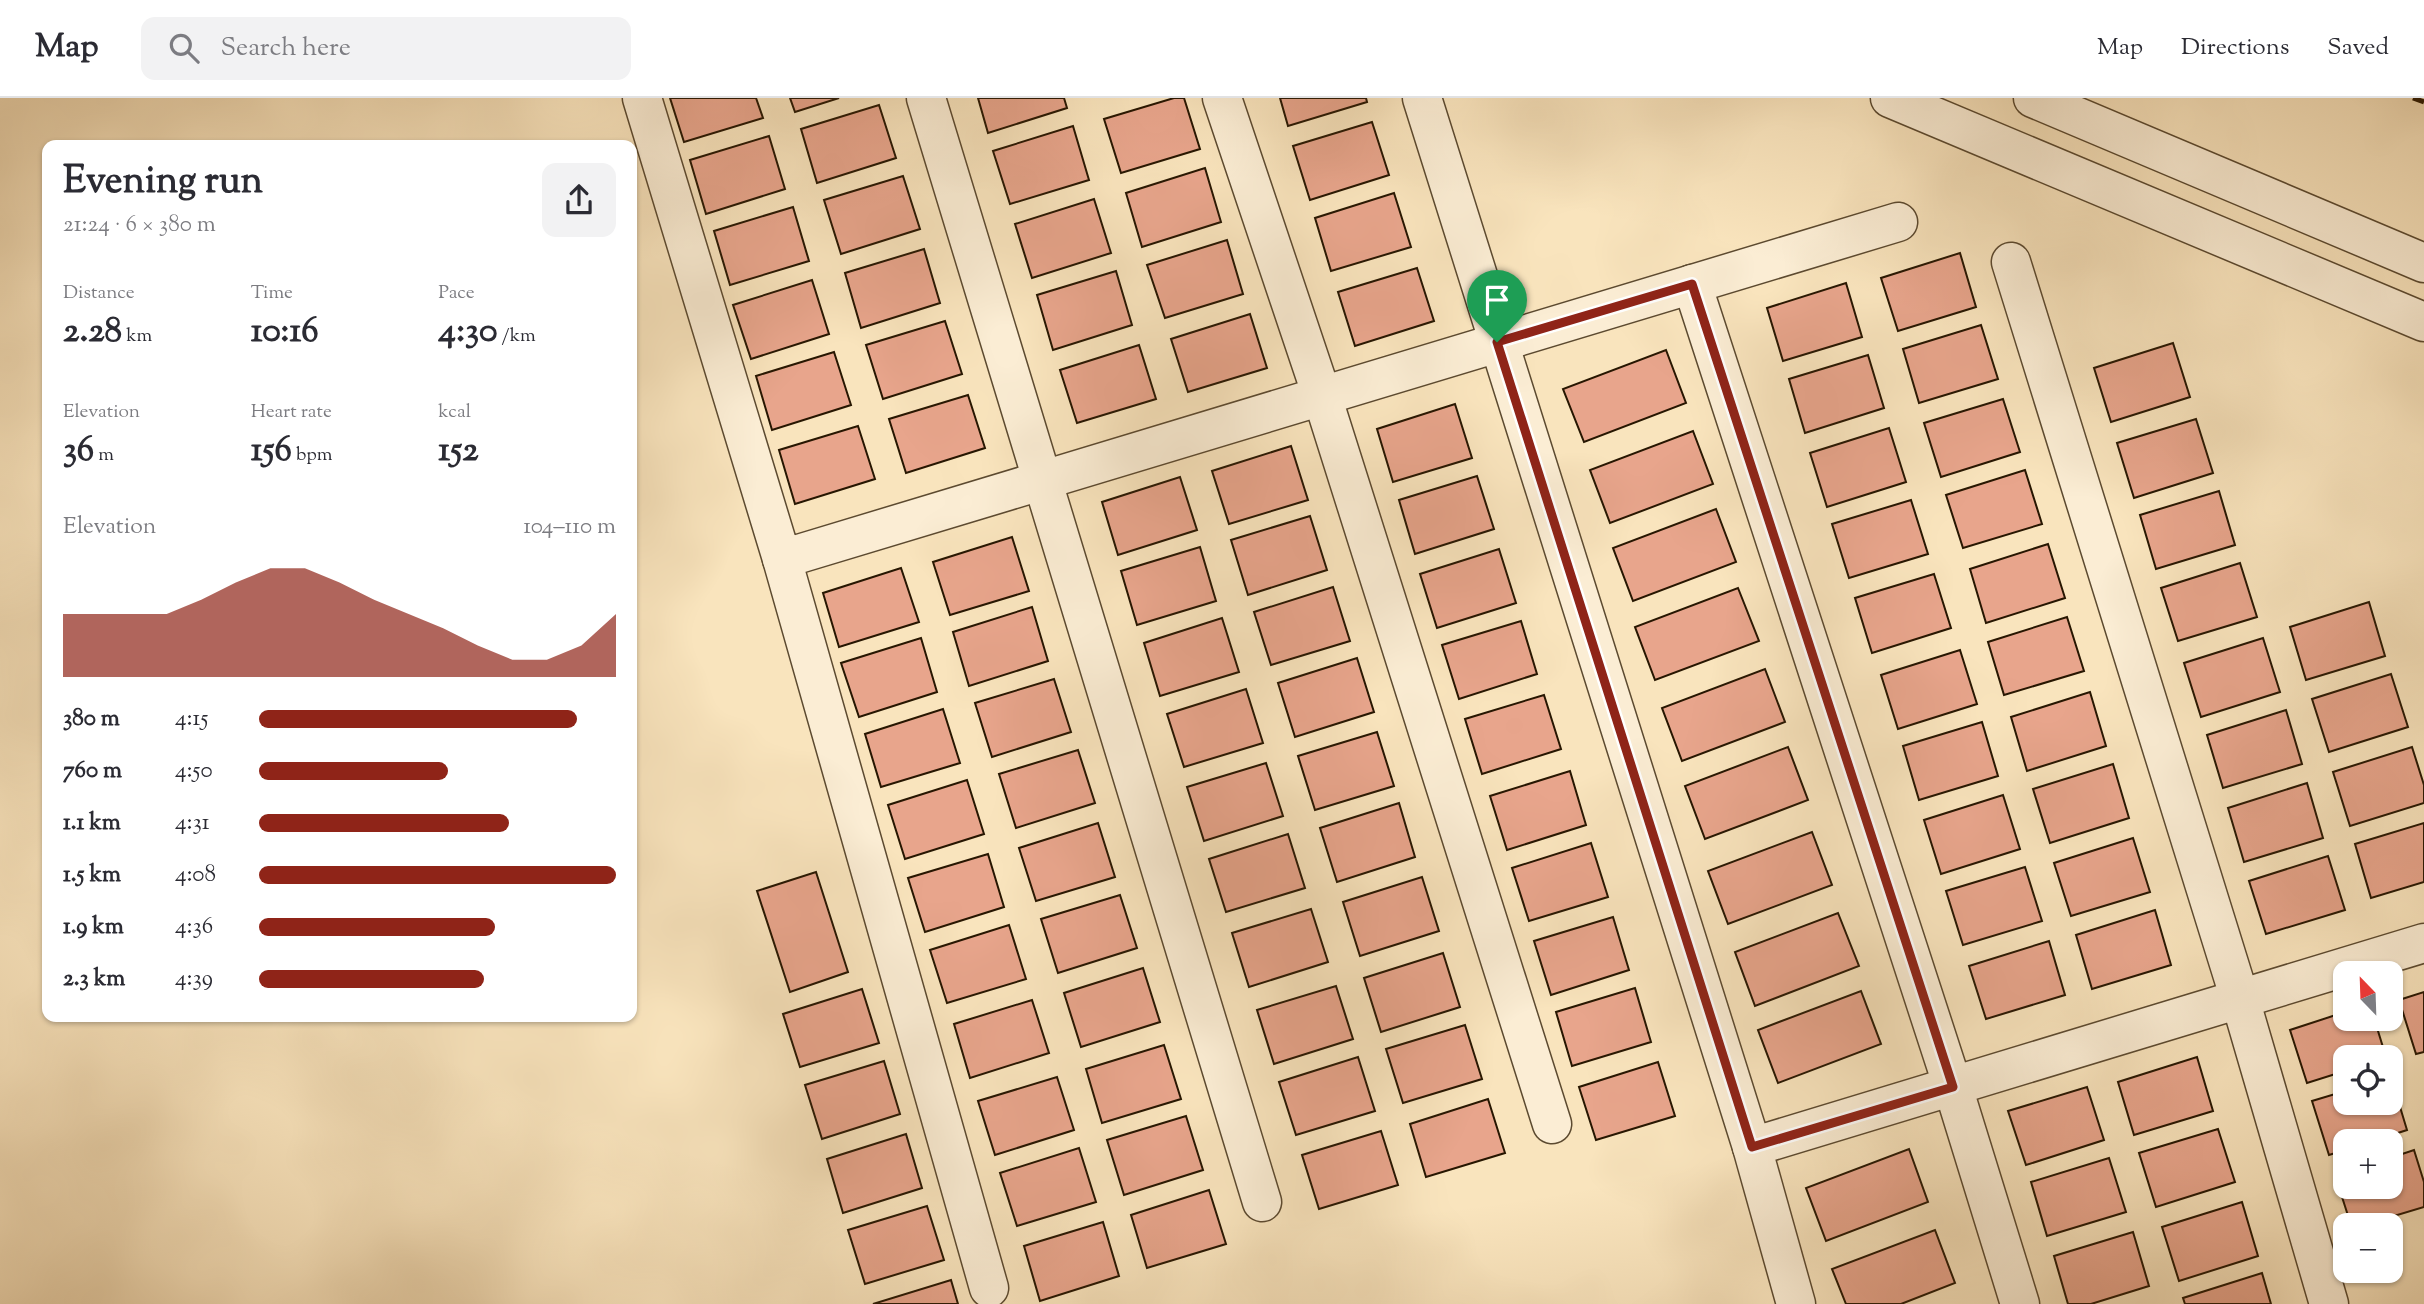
<!DOCTYPE html>
<meta charset="utf-8">
<style>
body{margin:0;font-family:"Sorts Mill Goudy",serif;background:#f2f2f3;color:#2b2b33;height:100vh;display:flex;flex-direction:column;font-size:26px;white-space:nowrap}
*{box-sizing:border-box;margin:0}
p{font-size:23px;color:#7c7c81}
.icon{flex:none;width:38px;height:38px;fill:none;stroke:currentColor;stroke-width:2;stroke-linecap:round;stroke-linejoin:round}
.map{position:relative;flex:1;overflow:hidden}
.drawer{position:absolute;left:42px;top:42px;width:595px;height:882px;display:flex;flex-direction:column;background:#fff;border-radius:14px;box-shadow:0 2px 5px #0004}
.drawer>*{flex:none}
.needle{width:46px;rotate:337deg}
.buttons{position:absolute;left:2333px;top:863px;display:grid;gap:14px}
.buttons a{display:grid;place-items:center;width:70px;height:70px;border-radius:14px;background:#fff;box-shadow:0 2px 5px #0004;font-size:35px}
.pin{position:absolute;display:grid;place-items:center;width:60px;height:60px;color:#fff;margin:-72px -30px;border-radius:50% 50% 50% 0;rotate:-45deg;box-shadow:0 0 7px #0007}
.pin .icon{rotate:45deg}
.round{display:grid;place-items:center;flex:none;width:74px;height:74px;border-radius:14px;background:#f2f2f3}
.overview{display:flex;align-items:center;justify-content:space-between;height:119px;padding:0 21px}
h1{font-size:38px;font-weight:800;line-height:52px}
.metrics{display:grid;grid-template-columns:repeat(3,1fr);gap:10px;height:119px;padding:7px 21px}
.metrics div{display:grid;align-content:center}
.metrics b{font-size:35px;font-weight:800}
.metrics small{font-size:19px;font-weight:400}
.metrics p{font-size:19px}
.chart{height:196px;padding:14px 21px}
.chart p{display:flex;justify-content:space-between}
.chart svg{width:100%;height:126px;margin-top:7px;fill:#8f2418;opacity:.7}
ul{padding:0 21px;list-style:none;font-size:23px}
li{display:grid;grid-template-columns:112px 84px 1fr;align-items:center;height:52px}
li i{height:18px;border-radius:9px;background:#8f2418}
header{display:flex;align-items:center;gap:42px;box-sizing:border-box;height:98px;padding:0 35px;background:#fff;border-bottom:2px solid #e1e1e2}
header strong{font-size:33px}
nav{display:flex;gap:38px;margin-inline-start:auto;font-size:24px}
.search{width:490px;height:63px;background:#f2f2f3;display:flex;align-items:center;gap:18px;box-sizing:border-box;padding:0 24px;border-radius:14px;color:#7c7c81;font-size:26px}
.map>svg:first-child{display:block}
.building{fill:#e8a58c;stroke:#271601;stroke-width:2}
.lines{fill:none;stroke-linecap:round;stroke-linejoin:round}
.minor-casing{stroke:#5c4a30;stroke-width:41}
.tertiary-casing{stroke:#5c4a30;stroke-width:41}
.minor{stroke:#fbedd4;stroke-width:38}
.tertiary{stroke:#fbedd4;stroke-width:38}
.rail{stroke:#271601;stroke-width:5;stroke-dasharray:12 12;stroke-linecap:butt}
.route-casing{stroke:#fff;stroke-width:14}
.route{stroke:#8f2418;stroke-width:9}
</style>
<header>
<strong>Map</strong>
<div class="search"><svg class="icon" aria-label="search" viewBox="0 0 24 24"><circle cx="10" cy="10" r="6"/><path d="M15 15l6 6"/></svg>Search here</div>
<nav><a>Map</a><a>Directions</a><a>Saved</a></nav>
</header>
<div class="map">
<svg width="2424" height="1206" viewBox="0 0 2424 1206">
<rect width="100%" height="100%" fill="#f9e4bd"/>
<filter id="stains"><feTurbulence type="fractalNoise" baseFrequency=".00286" numOctaves="4"/><feColorMatrix values="0 0 0 0 .2 0 0 0 0 .09 0 0 0 0 .02 0 0 0 .5 -.17"/></filter>
<radialGradient id="worn" r=".72"><stop offset=".6" stop-color="#630" stop-opacity="0"/><stop offset="1" stop-color="#630" stop-opacity=".3"/></radialGradient>
<!-- building -->
<g class="building">
<path d="M670,0H756L763,20L684,44Z"/>
<path d="M790,0H839L795,14Z"/>
<path d="M978,0H1064L1067,10L988,35Z"/>
<path d="M1174,0H1184L1200,51L1121,75L1104,21Z"/>
<path d="M1280,0H1366L1367,4L1288,28Z"/>
<path d="M879,7L896,60L817,85L801,31Z"/>
<path d="M1372,24L1389,77L1310,102L1293,48Z"/>
<path d="M1073,28L1089,82L1010,106L993,53Z"/>
<path d="M769,38L785,91L706,116L690,62Z"/>
<path d="M1205,70L1221,124L1142,149L1126,95Z"/>
<path d="M903,78L920,131L841,156L824,102Z"/>
<path d="M1394,95L1411,149L1331,173L1315,120Z"/>
<path d="M1094,101L1111,155L1032,180L1015,126Z"/>
<path d="M793,109L809,163L730,187L714,133Z"/>
<path d="M1227,142L1243,196L1165,220L1147,167Z"/>
<path d="M924,151L940,205L861,230L845,175Z"/>
<path d="M1960,155L1976,209L1898,233L1881,180Z"/>
<path d="M1417,170L1434,223L1355,248L1338,194Z"/>
<path d="M1116,173L1132,227L1053,252L1037,197Z"/>
<path d="M812,182L829,236L751,261L733,207Z"/>
<path d="M1846,185L1862,239L1783,263L1767,210Z"/>
<path d="M1250,216L1267,270L1188,294L1171,241Z"/>
<path d="M945,223L962,276L883,301L866,247Z"/>
<path d="M1981,227L1998,281L1919,305L1903,251Z"/>
<path d="M2173,245L2190,299L2111,324L2094,270Z"/>
<path d="M1139,247L1156,301L1077,325L1060,272Z"/>
<path d="M1666,252L1686,305L1584,344L1563,291Z"/>
<path d="M834,254L851,307L772,332L756,278Z"/>
<path d="M1868,257L1884,310L1805,335L1789,281Z"/>
<path d="M968,297L985,350L906,375L889,321Z"/>
<path d="M2003,301L2020,354L1941,379L1924,325Z"/>
<path d="M1455,306L1472,360L1393,384L1377,331Z"/>
<path d="M2196,321L2213,375L2134,400L2117,345Z"/>
<path d="M858,328L875,381L795,406L779,352Z"/>
<path d="M1889,330L1906,384L1827,409L1810,355Z"/>
<path d="M1693,333L1713,386L1610,425L1590,372Z"/>
<path d="M1291,348L1308,402L1229,426L1212,373Z"/>
<path d="M2025,372L2042,426L1963,450L1946,397Z"/>
<path d="M1477,378L1494,431L1415,456L1399,402Z"/>
<path d="M1180,379L1197,432L1118,457L1102,404Z"/>
<path d="M2219,393L2235,447L2156,471L2140,417Z"/>
<path d="M1911,402L1928,456L1849,480L1832,426Z"/>
<path d="M1716,411L1736,464L1633,503L1613,450Z"/>
<path d="M1310,418L1327,472L1248,497L1231,442Z"/>
<path d="M1012,439L1029,493L950,517L933,464Z"/>
<path d="M2048,446L2065,500L1986,525L1970,471Z"/>
<path d="M1200,449L1216,503L1137,527L1121,473Z"/>
<path d="M1499,451L1516,505L1437,530L1420,476Z"/>
<path d="M2240,465L2257,519L2178,543L2161,490Z"/>
<path d="M901,470L919,524L839,549L823,495Z"/>
<path d="M1934,476L1951,530L1872,555L1855,500Z"/>
<path d="M1333,489L1350,543L1271,567L1254,514Z"/>
<path d="M1738,490L1759,543L1655,582L1635,529Z"/>
<path d="M2369,504L2385,558L2306,582L2290,529Z"/>
<path d="M1032,509L1048,563L969,588L953,534Z"/>
<path d="M2067,519L2084,573L2004,597L1988,544Z"/>
<path d="M1222,520L1239,574L1160,598L1144,545Z"/>
<path d="M1521,523L1537,576L1459,601L1442,547Z"/>
<path d="M921,540L937,594L859,619L841,565Z"/>
<path d="M2263,540L2280,594L2201,619L2184,565Z"/>
<path d="M1960,552L1977,606L1898,631L1881,577Z"/>
<path d="M1357,560L1374,614L1295,639L1278,585Z"/>
<path d="M1765,571L1785,624L1682,663L1662,610Z"/>
<path d="M2391,576L2408,629L2329,654L2312,601Z"/>
<path d="M1054,581L1071,634L992,659L975,605Z"/>
<path d="M1246,591L1263,645L1184,669L1167,616Z"/>
<path d="M2090,594L2106,648L2027,673L2011,619Z"/>
<path d="M1544,597L1561,651L1482,676L1465,621Z"/>
<path d="M943,611L960,665L881,689L865,636Z"/>
<path d="M2286,612L2302,666L2223,690L2207,637Z"/>
<path d="M1982,624L1998,678L1919,702L1903,648Z"/>
<path d="M1377,634L1394,688L1315,712L1298,658Z"/>
<path d="M1788,649L1808,702L1705,741L1685,688Z"/>
<path d="M2412,649L2424,687V705L2350,728L2333,674Z"/>
<path d="M1078,652L1095,705L1016,730L999,676Z"/>
<path d="M1266,665L1283,718L1204,743L1187,689Z"/>
<path d="M2113,666L2129,720L2050,745L2033,691Z"/>
<path d="M1570,673L1586,727L1507,752L1490,698Z"/>
<path d="M967,682L984,736L905,761L888,707Z"/>
<path d="M2307,685L2323,740L2244,764L2228,710Z"/>
<path d="M2003,697L2020,751L1941,776L1924,722Z"/>
<path d="M1399,705L1415,759L1337,784L1320,730Z"/>
<path d="M1098,725L1115,779L1036,803L1019,750Z"/>
<path d="M2424,725V784L2371,800L2355,746Z"/>
<path d="M1812,734L1832,787L1728,826L1708,773Z"/>
<path d="M1288,736L1305,790L1226,814L1209,761Z"/>
<path d="M2133,740L2150,794L2071,818L2054,765Z"/>
<path d="M1591,745L1608,799L1529,823L1512,770Z"/>
<path d="M988,756L1004,809L925,834L908,780Z"/>
<path d="M2328,758L2345,812L2266,836L2249,783Z"/>
<path d="M2025,769L2042,823L1963,847L1946,793Z"/>
<path d="M816,774L848,874L790,894L757,793Z"/>
<path d="M1422,779L1439,833L1360,858L1343,804Z"/>
<path d="M1120,797L1137,850L1058,875L1041,821Z"/>
<path d="M1311,811L1328,864L1249,889L1232,835Z"/>
<path d="M2155,812L2171,867L2092,891L2076,837Z"/>
<path d="M1838,815L1859,868L1755,908L1735,854Z"/>
<path d="M1613,819L1629,872L1551,897L1534,843Z"/>
<path d="M1009,827L1026,881L947,905L930,852Z"/>
<path d="M2049,843L2065,897L1986,921L1969,868Z"/>
<path d="M1443,855L1460,909L1381,934L1364,880Z"/>
<path d="M1143,870L1160,924L1081,949L1064,895Z"/>
<path d="M1336,888L1353,941L1274,966L1257,912Z"/>
<path d="M1635,890L1651,944L1572,968L1556,914Z"/>
<path d="M862,891L879,945L800,969L783,916Z"/>
<path d="M1861,893L1881,946L1778,985L1758,932Z"/>
<path d="M2424,894V954L2416,956L2399,902Z"/>
<path d="M1032,902L1049,955L970,980L954,926Z"/>
<path d="M2345,914V920H2374L2386,959H2345V973L2307,985L2290,932Z"/>
<path d="M1465,927L1482,981L1403,1005L1386,951Z"/>
<path d="M1164,947L1181,1001L1102,1025L1086,971Z"/>
<path d="M1358,959L1375,1013L1296,1037L1279,984Z"/>
<path d="M2197,959L2213,1013L2134,1037L2118,984Z"/>
<path d="M884,963L900,1016L822,1041L805,987Z"/>
<path d="M1658,964L1675,1018L1596,1042L1579,989Z"/>
<path d="M1057,979L1074,1032L995,1057L978,1003Z"/>
<path d="M2391,979L2407,1032L2373,1043H2345V1052L2329,1057L2312,1003L2345,993V1004H2390Z"/>
<path d="M2087,989L2104,1042L2026,1067L2008,1013Z"/>
<path d="M1488,1001L1505,1055L1426,1079L1410,1026Z"/>
<path d="M1186,1018L1203,1072L1124,1097L1107,1042Z"/>
<path d="M2218,1031L2235,1084L2156,1109L2139,1055Z"/>
<path d="M1381,1033L1398,1087L1319,1111L1302,1057Z"/>
<path d="M906,1036L922,1090L843,1115L827,1061Z"/>
<path d="M1079,1050L1096,1104L1017,1128L1000,1075Z"/>
<path d="M1909,1051L1928,1104L1826,1143L1806,1090Z"/>
<path d="M2414,1052L2424,1084V1109L2364,1127H2351L2335,1077L2345,1074V1088H2390V1060Z"/>
<path d="M2109,1060L2126,1114L2047,1138L2031,1084Z"/>
<path d="M1209,1092L1226,1146L1147,1170L1131,1117Z"/>
<path d="M2242,1104L2258,1158L2179,1183L2162,1129Z"/>
<path d="M927,1108L944,1162L865,1186L848,1132Z"/>
<path d="M1103,1124L1119,1178L1040,1203L1024,1148Z"/>
<path d="M1935,1132L1955,1185L1901,1206H1846L1832,1171Z"/>
<path d="M2133,1134L2149,1188L2091,1206H2068L2054,1158Z"/>
<path d="M2262,1175L2271,1206H2185L2183,1200Z"/>
<path d="M951,1182L958,1206H873Z"/>
</g>
<g class="lines">
<!-- minor casing -->
<g class="minor-casing">
<g id="minor">
<path d="M642,0L782,461L1898,124"/>
<path d="M926,0L1262,1104"/>
<path d="M1222,0L1322,298L1552,1026"/>
<path d="M1422,0L1752,1049L2424,845"/>
<path d="M2011,164L2240,901L2329,1206"/>
<path d="M1692,186L1953,989L2020,1206"/>
<path d="M782,461L989,1190"/>
<path d="M1752,1049L1796,1206"/>
</g>
</g>
<!-- tertiary casing -->
<g class="tertiary-casing">
<g id="tertiary">
<path d="M1890,0L2424,224"/>
<path d="M2033,0L2424,165"/>
</g>
</g>
<!-- minor -->
<use href="#minor" class="minor"/>
<!-- tertiary -->
<use href="#tertiary" class="tertiary"/>
<!-- rail -->
<path class="rail" d="M2413,0L2424,4"/>
</g>
<g class="lines">
<!-- route casing -->
<g class="route-casing">
<path id="route" d="M1692,186L1953,989L1752,1049L1497,244Z"/>
</g>
<!-- route -->
<use href="#route" class="route"/>
</g>
<rect width="100%" height="100%" filter="url(#stains)"/>
<rect width="100%" height="100%" fill="url(#worn)"/>
</svg>
<div class="buttons">
<a><svg class="needle" viewBox="-14 -14 28 28"><path d="M0-13l5 13h-10z" fill="#e53935"/><path d="M0 13l5-13h-10z" fill="#7c7c81"/></svg></a>
<a><svg class="icon" aria-label="locate" viewBox="0 0 24 24"><circle cx="12" cy="12" r="6"/><path d="M12 2v4M12 18v4M2 12h4M18 12h4"/></svg></a>
<a>+</a>
<a>−</a>
</div>
<div class="pin" style="left:1497px;top:244px;background:#1e9e55"><svg class="icon" aria-label="arrive" viewBox="0 0 24 24"><path d="M6 21V4h12l-3 4 3 4H6"/></svg></div>
<section class="drawer">
<div class="overview"><div><h1>Evening run</h1><p>21:24 · 6 × 380 m</p></div><a class="round"><svg class="icon" aria-label="share" viewBox="0 0 24 24"><path d="M12 15V3M7 8l5-5 5 5M5 13v7h14v-7"/></svg></a></div>
<div class="metrics">
<div><p>Distance</p><b>2.28<small> km</small></b></div>
<div><p>Time</p><b>10:16</b></div>
<div><p>Pace</p><b>4:30<small> /km</small></b></div>
</div>
<div class="metrics">
<div><p>Elevation</p><b>36<small> m</small></b></div>
<div><p>Heart rate</p><b>156<small> bpm</small></b></div>
<div><p>kcal</p><b>152</b></div>
</div>
<div class="chart"><p><span>Elevation</span>104–110 m</p>
<svg viewBox="0 0 160 44" preserveAspectRatio="none"><path d="M0 44V22L10 22L20 22L30 22L40 17L50 11L60 6L70 6L80 11L90 17L100 22L110 27L120 33L130 38L140 38L150 33L160 22V44z"/></svg>
</div>
<ul>
<li><b>380 m</b>4:15<i style="width:89%"></i></li>
<li><b>760 m</b>4:50<i style="width:53%"></i></li>
<li><b>1.1 km</b>4:31<i style="width:70%"></i></li>
<li><b>1.5 km</b>4:08<i style="width:100%"></i></li>
<li><b>1.9 km</b>4:36<i style="width:66%"></i></li>
<li><b>2.3 km</b>4:39<i style="width:63%"></i></li>
</ul>
</section>
</div>
